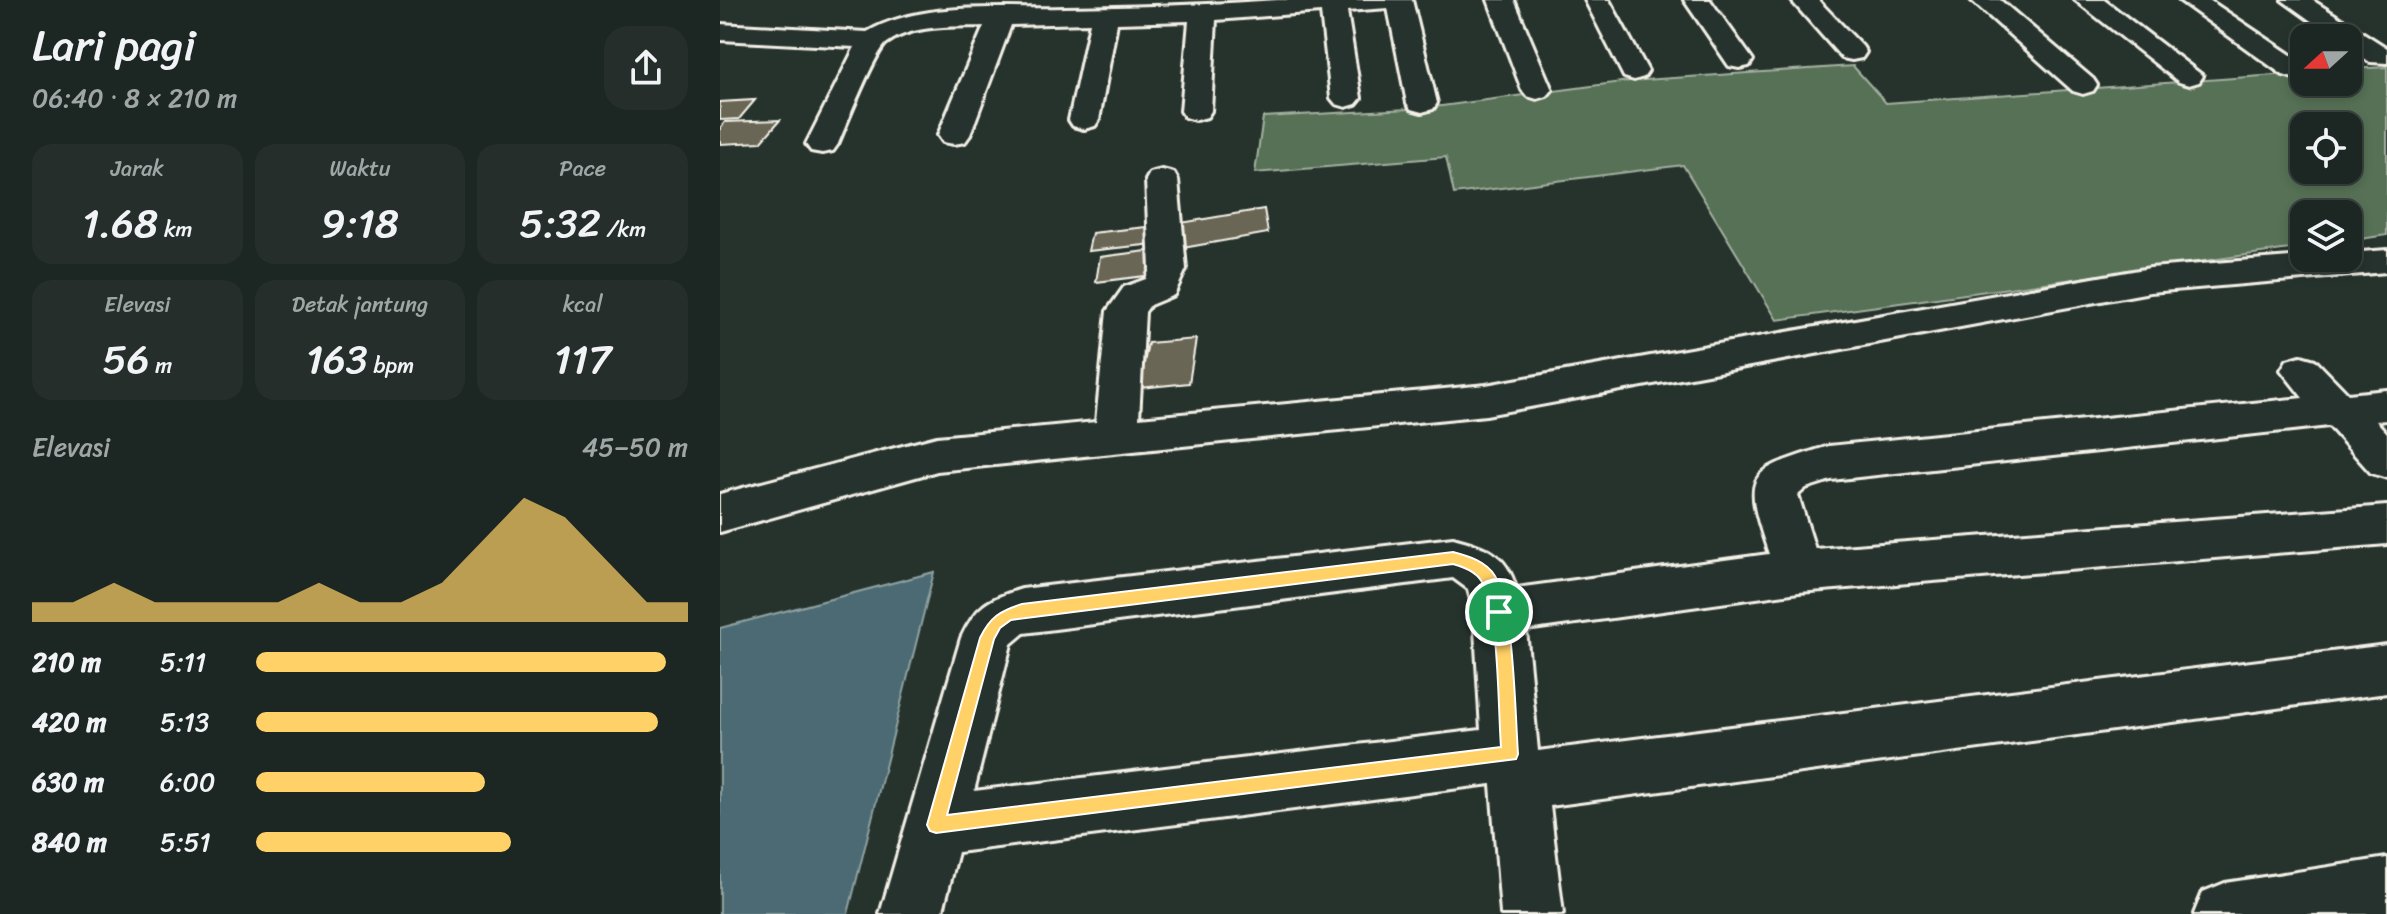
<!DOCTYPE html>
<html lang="id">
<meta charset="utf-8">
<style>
body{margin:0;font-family:Sriracha,sans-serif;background:#252e2a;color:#f1f3f6;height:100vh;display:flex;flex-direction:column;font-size:30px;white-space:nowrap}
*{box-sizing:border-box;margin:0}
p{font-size:26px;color:#a0a5a5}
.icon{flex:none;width:44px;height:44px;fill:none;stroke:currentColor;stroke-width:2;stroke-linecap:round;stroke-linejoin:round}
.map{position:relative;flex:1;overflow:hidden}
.side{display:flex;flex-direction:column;background:#1c2622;width:720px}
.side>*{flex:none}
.needle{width:52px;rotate:249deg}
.fabs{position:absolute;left:1570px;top:24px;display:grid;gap:16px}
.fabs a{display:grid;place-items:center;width:72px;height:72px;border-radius:16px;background:#1c2622;box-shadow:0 4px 12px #0003,0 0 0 2px #3a4340;font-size:40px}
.pin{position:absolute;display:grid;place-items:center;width:68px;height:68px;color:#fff;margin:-34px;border:4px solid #fff;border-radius:50%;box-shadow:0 2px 8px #0007}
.round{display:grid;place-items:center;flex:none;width:84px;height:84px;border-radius:24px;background:#252e2a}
.headline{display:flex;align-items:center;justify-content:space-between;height:136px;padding:0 32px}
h1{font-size:44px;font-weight:600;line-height:60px}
.figures{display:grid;grid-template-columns:repeat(3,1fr);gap:12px;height:136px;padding:8px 32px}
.figures div{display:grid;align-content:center;border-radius:20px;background:#252e2a;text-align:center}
.figures b{font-size:40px;font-weight:600}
.figures small{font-size:22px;font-weight:400}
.figures p{font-size:22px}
.chart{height:224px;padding:16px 32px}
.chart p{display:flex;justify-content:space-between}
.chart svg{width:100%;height:144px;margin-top:8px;fill:#ffd166;opacity:.7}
ul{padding:0 32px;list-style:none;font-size:26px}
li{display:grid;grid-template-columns:128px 96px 1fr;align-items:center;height:60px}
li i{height:20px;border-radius:10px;background:#ffd166}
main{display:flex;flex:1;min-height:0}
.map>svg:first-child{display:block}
.green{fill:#567157;stroke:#a5b1a0;stroke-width:2;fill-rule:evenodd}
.water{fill:#4c6b73;stroke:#8fa1a2;stroke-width:2}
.building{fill:#6b6654;stroke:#f4f1e8;stroke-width:2}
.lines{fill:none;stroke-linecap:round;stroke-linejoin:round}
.minor-casing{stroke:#f4f1e8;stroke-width:6}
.minor{fill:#26332d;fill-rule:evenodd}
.route{fill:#ffd166;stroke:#fff;stroke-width:2;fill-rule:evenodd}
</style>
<main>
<section class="side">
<div class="headline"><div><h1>Lari pagi</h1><p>06:40 · 8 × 210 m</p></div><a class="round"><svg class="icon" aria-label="share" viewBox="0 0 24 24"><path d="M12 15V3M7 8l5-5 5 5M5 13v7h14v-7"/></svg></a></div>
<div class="figures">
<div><p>Jarak</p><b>1.68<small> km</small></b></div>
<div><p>Waktu</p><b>9:18</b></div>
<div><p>Pace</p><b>5:32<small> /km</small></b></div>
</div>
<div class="figures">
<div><p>Elevasi</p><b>56<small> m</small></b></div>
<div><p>Detak jantung</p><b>163<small> bpm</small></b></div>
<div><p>kcal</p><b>117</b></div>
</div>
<div class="chart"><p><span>Elevasi</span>45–50 m</p>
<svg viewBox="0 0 160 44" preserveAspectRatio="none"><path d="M0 44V38L10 38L20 32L30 38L40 38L50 38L60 38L70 32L80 38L90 38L100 32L110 19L120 6L130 12L140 25L150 38L160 38V44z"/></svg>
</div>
<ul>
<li><b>210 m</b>5:11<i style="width:95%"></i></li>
<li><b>420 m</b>5:13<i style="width:93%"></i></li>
<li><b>630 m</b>6:00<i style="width:53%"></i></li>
<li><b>840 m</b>5:51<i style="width:59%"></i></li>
</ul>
</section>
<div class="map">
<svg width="1667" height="914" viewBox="0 0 1667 914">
<rect width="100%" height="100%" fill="#26332d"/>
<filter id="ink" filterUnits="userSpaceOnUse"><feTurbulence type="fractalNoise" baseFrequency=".0125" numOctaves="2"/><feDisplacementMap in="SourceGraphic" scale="16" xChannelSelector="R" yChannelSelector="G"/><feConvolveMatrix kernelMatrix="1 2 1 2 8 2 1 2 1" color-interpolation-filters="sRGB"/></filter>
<g filter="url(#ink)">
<!-- green -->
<path class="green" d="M1133,66L1166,103L1584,73V82H1628V69L1667,67V235L1628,241V214H1584V247L1057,320L963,165L734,194L726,157L535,173L543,117L707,108L909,81ZM1584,126H1628V170H1584Z"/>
<!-- water -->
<path class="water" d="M214,572L128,914H0V628Z"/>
<!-- building -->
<g class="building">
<path d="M35,100L19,119L0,120V102Z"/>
<path d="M60,120L41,142L0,144V128L5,122Z"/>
<path d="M544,209L548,233L457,249L455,224Z"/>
<path d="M436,226L434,244L368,251L372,233Z"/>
<path d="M435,250L433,275L376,282L380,257Z"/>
<path d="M476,339L469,383L419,388L428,343Z"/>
</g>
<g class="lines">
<!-- minor casing -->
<g class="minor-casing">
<g id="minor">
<path d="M558,0H692L717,103L713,109L702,112L691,109L687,103L668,8L627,11L641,98L636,104L626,107L616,104L611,98L601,12L496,20L491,111L487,117L476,120L465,117L461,111L469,21L397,23L379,120L375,126L364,129L353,126L349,120L370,23L291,25L250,135L245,142L234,144L223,142L218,135L264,26C233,27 193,24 167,43C155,51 126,126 118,144L113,151L102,153L91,151L86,144L135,47L0,40V24L147,32C204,0 281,10 345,8C416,7 487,5 558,0Z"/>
<path d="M768,0H794L832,90L827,96L817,99L807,96L802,90Z"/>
<path d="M865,0H889L928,71L924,77L914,80L904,77Z"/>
<path d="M964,0H990L1033,60L1029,66L1019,68L1009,66Z"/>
<path d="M1071,0H1098L1142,46L1146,52L1142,58L1132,60L1122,58Z"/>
<path d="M1251,0H1280L1373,79L1377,85L1373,91L1363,94L1353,91Z"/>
<path d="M1355,0H1384L1483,76L1479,82L1469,85L1459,82Z"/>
<path d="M1459,0H1489L1583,63L1584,74L1573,78L1563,75Z"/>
<path d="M1562,0H1592L1667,48V63L1650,62L1628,47V38H1615Z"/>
<path d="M442,170L454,173L458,180L466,269L454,295L430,305L425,312L419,418L766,385L1430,268L1584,256L1628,258V253L1667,250V272L1430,292L766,415L217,471L0,532V494L217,437L376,422L387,311L404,287L426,279L430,269L426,180L430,173Z"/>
<path d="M1581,356L1595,360L1628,394L1667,390V420L1656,421L1667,433V478L1651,473L1609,426L1111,480L1086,488L1078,495L1095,549L1667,506V544L1079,592L806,630L818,751L1667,645V693L830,806L843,914H781L771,784L238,852L222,914H160L241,638C256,606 268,599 302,589L733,538C766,547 786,553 796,588L1049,554C1020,470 1028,472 1109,446L1583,398L1561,370L1567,360ZM733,578L748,589L754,612L761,730L254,791L291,644L304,633Z"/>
<path d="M1667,858V914H1474L1483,892L1505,883Z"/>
</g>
</g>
<!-- minor -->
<use href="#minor" class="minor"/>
</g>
</g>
<!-- route -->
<path class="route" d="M733,552C748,556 766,561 775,576C794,607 795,713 798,754L796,759L216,833L210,831L207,825L260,638C270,617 280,611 302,604ZM733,564C744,567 758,572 763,584C779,616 778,707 781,747L227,815L274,639L280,628L291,620Z"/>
</svg>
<div class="fabs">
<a><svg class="needle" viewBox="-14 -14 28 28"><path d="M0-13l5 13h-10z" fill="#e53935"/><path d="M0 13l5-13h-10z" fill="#a0a5a5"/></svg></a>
<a><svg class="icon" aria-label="locate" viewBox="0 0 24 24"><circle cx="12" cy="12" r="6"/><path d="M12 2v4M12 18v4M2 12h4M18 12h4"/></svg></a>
<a><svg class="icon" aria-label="layers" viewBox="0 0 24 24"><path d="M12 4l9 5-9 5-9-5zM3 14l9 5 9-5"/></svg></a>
</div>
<div class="pin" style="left:779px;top:612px;background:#1e9e55"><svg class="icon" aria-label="arrive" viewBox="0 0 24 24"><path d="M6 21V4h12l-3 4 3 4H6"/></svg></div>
</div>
</main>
